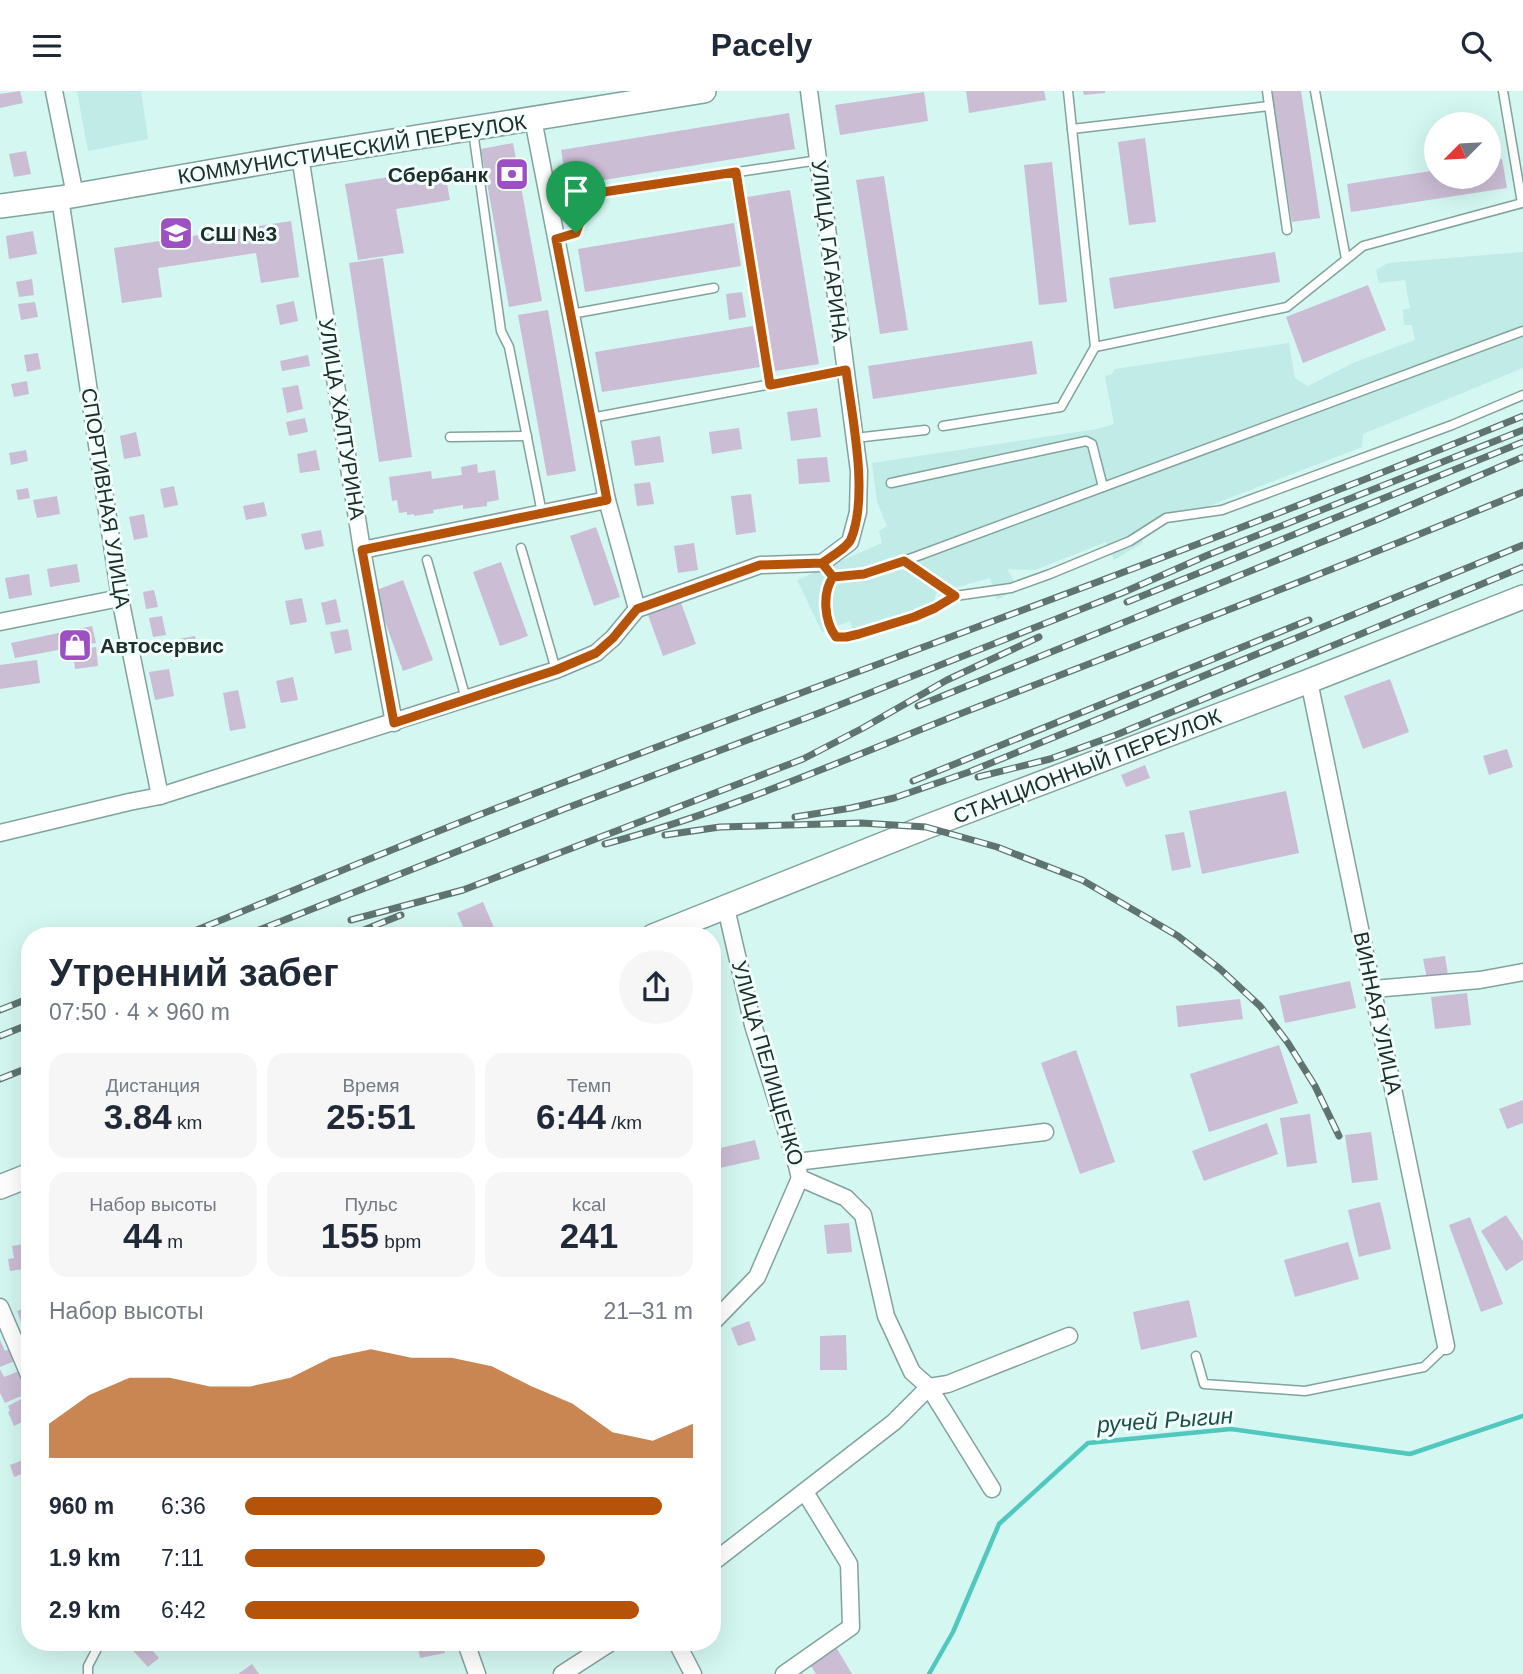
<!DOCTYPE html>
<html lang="ru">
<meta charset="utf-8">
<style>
body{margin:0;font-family:Arial,sans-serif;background:#f6f6f7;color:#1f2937;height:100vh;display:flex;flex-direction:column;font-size:26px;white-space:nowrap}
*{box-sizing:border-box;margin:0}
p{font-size:23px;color:#747a83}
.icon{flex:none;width:38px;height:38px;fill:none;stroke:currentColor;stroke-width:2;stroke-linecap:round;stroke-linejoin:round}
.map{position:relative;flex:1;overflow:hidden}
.panel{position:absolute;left:21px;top:836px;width:700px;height:724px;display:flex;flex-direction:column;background:#fff;border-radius:28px;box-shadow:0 7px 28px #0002}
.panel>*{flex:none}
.needle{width:46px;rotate:246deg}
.fabs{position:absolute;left:1424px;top:21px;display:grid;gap:14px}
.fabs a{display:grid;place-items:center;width:77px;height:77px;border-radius:50%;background:#fff;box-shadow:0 7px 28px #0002;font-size:35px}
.pin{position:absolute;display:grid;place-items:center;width:60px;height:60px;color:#fff;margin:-72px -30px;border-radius:50% 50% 50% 0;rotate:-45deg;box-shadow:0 0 7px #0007}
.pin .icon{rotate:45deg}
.round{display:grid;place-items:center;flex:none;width:74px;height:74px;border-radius:37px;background:#f6f6f7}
.overview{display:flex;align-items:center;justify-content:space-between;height:119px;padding:0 28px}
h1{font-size:38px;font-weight:700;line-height:52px}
.stats{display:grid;grid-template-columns:repeat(3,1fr);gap:10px;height:119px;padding:7px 28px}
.stats div{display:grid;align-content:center;border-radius:18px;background:#f6f6f7;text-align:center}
.stats b{font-size:35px;font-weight:700}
.stats small{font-size:19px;font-weight:400}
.stats p{font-size:19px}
.chart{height:196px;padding:14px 28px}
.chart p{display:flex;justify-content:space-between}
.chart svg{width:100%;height:126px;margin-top:7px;fill:#b45309;opacity:.7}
ul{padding:0 28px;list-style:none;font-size:23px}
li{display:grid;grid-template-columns:112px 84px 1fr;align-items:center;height:52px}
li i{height:18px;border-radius:9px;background:#b45309}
header{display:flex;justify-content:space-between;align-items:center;height:91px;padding:0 28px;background:#fff;font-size:32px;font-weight:700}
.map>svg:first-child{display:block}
.built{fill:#c0ebe6}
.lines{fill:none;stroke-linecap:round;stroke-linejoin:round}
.stream{stroke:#50c8be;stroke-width:4.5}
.building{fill:#cbbdd4}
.lane-casing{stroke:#82a29e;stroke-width:11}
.street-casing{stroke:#82a29e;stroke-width:19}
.secondary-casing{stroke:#82a29e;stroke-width:26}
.lane{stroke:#fff;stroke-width:8}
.street{stroke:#fff;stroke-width:16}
.secondary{stroke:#fff;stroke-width:23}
.rail-casing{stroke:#5f7471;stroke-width:7}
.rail{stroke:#f1fffd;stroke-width:4.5;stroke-dasharray:13;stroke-linecap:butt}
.route-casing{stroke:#fff;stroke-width:14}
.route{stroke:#b45309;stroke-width:9}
.labels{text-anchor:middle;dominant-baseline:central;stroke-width:6;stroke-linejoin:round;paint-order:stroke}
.street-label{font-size:21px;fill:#202d2b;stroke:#f1fffd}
.poi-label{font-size:21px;font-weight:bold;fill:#202d2b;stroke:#f1fffd;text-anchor:start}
.water-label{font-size:23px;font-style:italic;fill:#1b4f4a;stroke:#f1fffd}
</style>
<header><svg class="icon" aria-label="menu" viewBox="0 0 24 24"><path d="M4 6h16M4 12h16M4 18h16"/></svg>Pacely<svg class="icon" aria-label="search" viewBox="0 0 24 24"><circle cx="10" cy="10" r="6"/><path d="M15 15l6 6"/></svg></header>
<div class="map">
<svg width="1523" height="1583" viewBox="0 0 1523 1583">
<rect width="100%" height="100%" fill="#d4f7f2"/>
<!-- built -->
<g class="built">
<path d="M77,0H141L148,48L88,60Z"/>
<path d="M1523,161V277L1363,343L1362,356L1141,441L1143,452L1114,469L1106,451L1035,479L1007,478L1018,497L997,509L990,487L936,502L932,521L854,542L850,530L822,541L797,489L882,452L879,440L887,435L877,411L872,372L1097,338L1114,333L1105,285L1112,283L1115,278L1289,252L1295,287L1308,295L1355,271L1415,249L1412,234H1404L1403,219L1410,217L1405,189L1379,192L1376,179L1388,172Z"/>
</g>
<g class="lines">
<!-- stream -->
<path class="stream" d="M929,1583L953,1541L999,1433L1088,1352L1231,1338L1410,1363L1523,1325"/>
</g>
<!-- building -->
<g class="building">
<path d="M20,0L23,12L0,17V3Z"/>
<path d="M966,0H1044L1046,9L969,22Z"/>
<path d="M1083,0H1105V2L1084,4Z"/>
<path d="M1271,0H1301L1320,127L1292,131Z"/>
<path d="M924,1L928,30L840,44L835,14Z"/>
<path d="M789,22L795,58L567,95L561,59Z"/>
<path d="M1145,47L1156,131L1129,134L1118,51Z"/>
<path d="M513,52L542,210L509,216L481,58Z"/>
<path d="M26,60L31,83L14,86L9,63Z"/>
<path d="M1502,68L1507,97L1351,121L1347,93L1437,79V86H1489V70Z"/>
<path d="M1052,71L1067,211L1039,214L1024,74Z"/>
<path d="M444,77L450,109L396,118L404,162L358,169L345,93Z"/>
<path d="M884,85L908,239L880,243L856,89Z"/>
<path d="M790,99L819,273L775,280L747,106Z"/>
<path d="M291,130L299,186L261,192L256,162L158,177L162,206L122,212L114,157Z"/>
<path d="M734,132L741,175L585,201L578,158Z"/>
<path d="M33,140L37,163L9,168L6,145Z"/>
<path d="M1275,161L1280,191L1114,218L1109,187Z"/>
<path d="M383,167L412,366L379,371L349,172Z"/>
<path d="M32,188L34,204L19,206L16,191Z"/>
<path d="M1368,194L1386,239L1303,272L1286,226Z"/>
<path d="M742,201L746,226L729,229L726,203Z"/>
<path d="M294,210L298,230L280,234L276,214Z"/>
<path d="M35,211L38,226L21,229L18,213Z"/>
<path d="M548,219L576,380L547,385L518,224Z"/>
<path d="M753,235L760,276L602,301L595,261Z"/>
<path d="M1032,250L1037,283L873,308L868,275Z"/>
<path d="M38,262L41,278L27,281L24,264Z"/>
<path d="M308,264L310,275L282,280L280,270Z"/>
<path d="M27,290L29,303L14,306L11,293Z"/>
<path d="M298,294L303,318L287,322L282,297Z"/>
<path d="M817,317L821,346L791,350L787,321Z"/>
<path d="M305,327L308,341L289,345L286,331Z"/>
<path d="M739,337L742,358L712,363L709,341Z"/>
<path d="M136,341L141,365L124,368L120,345Z"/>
<path d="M660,345L664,371L635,375L631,350Z"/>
<path d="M26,359L28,370L11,374L9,362Z"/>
<path d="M316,359L320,379L300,382L297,363Z"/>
<path d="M827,366L830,391L799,393L797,368Z"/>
<path d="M477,373L478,382L495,379L499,409L487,411V415L463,418V414L433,419L434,422L414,425V423L407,424V421L399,422L397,409L392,410L389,386L431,380L432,388L462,384L461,376Z"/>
<path d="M650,391L654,413L637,415L634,393Z"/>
<path d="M174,395L178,414L164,417L160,398Z"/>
<path d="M28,397L30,407L18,409L16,399Z"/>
<path d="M751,403L756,441L736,444L731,405Z"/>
<path d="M57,405L60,423L37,427L33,409Z"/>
<path d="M264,411L267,425L246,429L243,415Z"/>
<path d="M144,423L148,446L134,449L129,426Z"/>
<path d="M596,436L620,506L594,515L570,445Z"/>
<path d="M321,439L324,455L305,459L301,443Z"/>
<path d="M694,452L698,479L678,482L674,455Z"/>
<path d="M501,471L528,545L500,555L473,481Z"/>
<path d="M77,473L80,491L50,496L47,478Z"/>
<path d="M29,483L32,504L9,508L5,487Z"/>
<path d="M403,489L433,569L403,580L374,500Z"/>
<path d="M154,499L158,516L146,518L143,501Z"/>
<path d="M302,507L307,531L290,534L285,510Z"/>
<path d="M336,508L341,531L326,534L321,512Z"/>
<path d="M680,509L696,553L663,565L647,521Z"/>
<path d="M162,525L166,544L153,546L149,527Z"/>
<path d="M92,535L96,552L15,567L11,552Z"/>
<path d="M348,538L352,559L335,563L330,541Z"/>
<path d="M195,545L198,558L181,562L179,548Z"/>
<path d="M96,556L98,575L75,578L73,559Z"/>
<path d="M37,569L40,592L0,598V574Z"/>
<path d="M169,578L174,605L155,609L149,581Z"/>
<path d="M293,586L298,609L281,612L276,590Z"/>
<path d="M1390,588L1409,641L1363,658L1344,605Z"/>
<path d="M238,599L246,637L230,640L223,602Z"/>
<path d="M1507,658L1513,676L1489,684L1483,665Z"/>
<path d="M1145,674L1150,687L1126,696L1121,684Z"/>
<path d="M1286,700L1299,762L1202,783L1189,720Z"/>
<path d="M1184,741L1191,776L1172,780L1165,744Z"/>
<path d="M483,811L495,839L480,845H467L457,822Z"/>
<path d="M1445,865L1448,884L1427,888L1423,868Z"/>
<path d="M1350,890L1356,917L1285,932L1279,905Z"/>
<path d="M1467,902L1471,934L1435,938L1431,906Z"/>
<path d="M1240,908L1243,928L1178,936L1176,915Z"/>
<path d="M1279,954L1298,1012L1209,1041L1190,983Z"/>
<path d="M1076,959L1115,1071L1080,1083L1041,972Z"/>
<path d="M1523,1009V1032L1507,1038L1499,1018Z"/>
<path d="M1310,1023L1317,1072L1287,1076L1280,1027Z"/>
<path d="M1267,1032L1278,1063L1204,1090L1192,1060Z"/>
<path d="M1371,1041L1378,1089L1352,1092L1345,1044Z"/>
<path d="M755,1049L760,1068L720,1077L716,1058Z"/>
<path d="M1380,1111L1391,1158L1359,1166L1348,1119Z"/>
<path d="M1506,1124L1523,1150V1169L1506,1180L1481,1140Z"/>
<path d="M1470,1126L1503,1213L1481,1221L1449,1134Z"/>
<path d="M849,1132L852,1161L827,1163L824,1134Z"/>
<path d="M1348,1151L1359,1188L1295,1206L1284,1169Z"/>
<path d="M29,1152L30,1182L24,1183L23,1178L10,1180L8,1168L14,1167L12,1155Z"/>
<path d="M1189,1209L1197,1246L1141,1259L1133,1221Z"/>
<path d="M30,1215V1237L24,1239L17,1220Z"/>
<path d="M749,1230L756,1249L738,1255L731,1237Z"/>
<path d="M846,1244L847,1279H820V1245Z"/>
<path d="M0,1249L5,1260L10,1258L15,1270L0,1276Z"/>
<path d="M0,1278L4,1286L19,1280L28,1302L5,1312L0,1302Z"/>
<path d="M27,1305L30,1312V1327L14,1335L8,1321L10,1320L8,1315Z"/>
<path d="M30,1354V1380L14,1386L10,1374L26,1368L22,1357Z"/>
<path d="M58,1552H89L88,1560Z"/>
<path d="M126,1552H146L159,1567L148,1576Z"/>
<path d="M417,1552H444L445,1562L420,1567Z"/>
<path d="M836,1556L852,1583H816L809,1572Z"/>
<path d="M252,1573L259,1583H238Z"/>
</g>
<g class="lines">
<!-- lane casing -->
<g class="lane-casing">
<g id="lane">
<path d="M1068,0L1095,256L1287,216L1363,155L1522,112L1503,0"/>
<path d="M1267,0L1287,139"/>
<path d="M1315,0L1346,168"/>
<path d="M1072,38L1269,15"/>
<path d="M473,40L501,240L509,256L542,422"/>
<path d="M735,81L770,294"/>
<path d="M556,147L576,142L590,103L819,69"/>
<path d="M571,223L714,197"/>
<path d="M591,327L846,279"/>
<path d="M943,335L1061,316L1095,256"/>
<path d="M450,346L527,345"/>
<path d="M855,347L925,339"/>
<path d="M891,392L1086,350L1092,353L1103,396"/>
<path d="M521,457L556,579"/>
<path d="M427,469L466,608"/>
<path d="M904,470L955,505L1011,497L1050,483L1130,450L1166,427L1222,419L1452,334L1523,304"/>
<path d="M822,472L833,486L865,483L904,470L1523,240"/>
<path d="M833,486C822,502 824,530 836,546C859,546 915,528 936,517C943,513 949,509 955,505"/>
<path d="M1196,1265L1204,1293L1305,1300L1424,1276L1446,1255"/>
<path d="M88,1583V1575L100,1552"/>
</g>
</g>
<!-- street casing -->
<g class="street-casing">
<g id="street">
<path d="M54,0L75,104"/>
<path d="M533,28L607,409L637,518"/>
<path d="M300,65L362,459L394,632"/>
<path d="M60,107L120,507L160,705"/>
<path d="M362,459L607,409"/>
<path d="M0,531L120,507"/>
<path d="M1309,590L1446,1255"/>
<path d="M0,742L129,711L160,705L556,579L596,562L613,547L637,518L760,474L822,472L850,451L858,421L859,380L809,0"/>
<path d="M726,817L753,934L796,1071L800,1087L846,1107L863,1124L886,1225L912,1281L929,1296L992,1398"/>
<path d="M1373,898L1480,889L1523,881"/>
<path d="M796,1071L1045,1041"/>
<path d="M0,1216L30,1286"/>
<path d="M712,1232L757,1186L800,1087"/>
<path d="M712,1472L894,1331L929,1296L948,1293L1069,1245"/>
<path d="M466,1552L477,1583"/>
<path d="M677,1552L693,1583"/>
<path d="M562,1583L610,1552"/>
<path d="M784,1583L851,1536L849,1473L805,1401"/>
</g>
</g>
<!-- secondary casing -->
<g class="secondary-casing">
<g id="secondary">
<path d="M0,115L60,107L300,65L704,0"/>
<path d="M653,845L926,736L1309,590L1523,506"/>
<path d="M0,1096L30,1084"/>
</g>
</g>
<!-- lane -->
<use href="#lane" class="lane"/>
<!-- street -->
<use href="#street" class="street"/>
<!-- secondary -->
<use href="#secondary" class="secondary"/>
<!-- rail casing -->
<g class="rail-casing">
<g id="rail">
<path d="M1127,511L1523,351"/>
<path d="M918,615L1376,429L1523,366"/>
<path d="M978,686L1050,668L1116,644L1523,476"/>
<path d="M913,690L1309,529"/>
<path d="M795,726L851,717L894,707L969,681L1523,454"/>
<path d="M665,744L720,736L861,732L926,736L997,756L1082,789L1178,845L1220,878L1260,915L1288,952L1315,995L1339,1045"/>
<path d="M605,753C726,721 841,670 957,624C1146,551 1336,478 1523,401"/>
<path d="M351,829L463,799L803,668L863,637L947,589L1039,546"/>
<path d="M182,845C291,801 400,754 510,712C847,582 1188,462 1523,325"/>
<path d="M244,845L564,718L814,624L1122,502L1208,464L1523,339"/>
<path d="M349,845L401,824"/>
<path d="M0,919L30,907"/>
<path d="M0,945L30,933"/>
<path d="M0,988L30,976"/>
</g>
</g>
<!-- rail -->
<use href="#rail" class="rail"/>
</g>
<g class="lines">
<!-- route casing -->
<g class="route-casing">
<path id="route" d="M576,142L556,148L607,409L362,459L394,632L556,579L596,562L613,547L637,518L760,474L822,472L833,486C822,502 824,530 836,546H846L859,543L914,526L935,517L955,505L904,470L864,483L833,486L822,472C830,466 847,457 851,448C869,404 852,326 846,279L770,294L736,81L590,103L576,142"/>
</g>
<!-- route -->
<use href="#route" class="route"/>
</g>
<!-- icons -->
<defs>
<g id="bank-square" transform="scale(1.75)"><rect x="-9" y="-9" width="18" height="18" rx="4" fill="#9d50c2" stroke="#f1fffd"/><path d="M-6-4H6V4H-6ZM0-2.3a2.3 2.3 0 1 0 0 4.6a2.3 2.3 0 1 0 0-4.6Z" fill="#fff"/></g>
<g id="school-square" transform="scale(1.75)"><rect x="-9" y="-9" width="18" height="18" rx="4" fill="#9d50c2" stroke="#f1fffd"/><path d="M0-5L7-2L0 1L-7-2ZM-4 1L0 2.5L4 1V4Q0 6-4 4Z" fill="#fff"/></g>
<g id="shop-square" transform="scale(1.75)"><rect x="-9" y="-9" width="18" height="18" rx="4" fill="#9d50c2" stroke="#f1fffd"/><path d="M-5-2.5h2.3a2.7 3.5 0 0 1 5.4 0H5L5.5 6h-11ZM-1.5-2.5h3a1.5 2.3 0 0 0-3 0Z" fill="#fff"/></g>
</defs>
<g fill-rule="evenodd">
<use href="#bank-square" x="512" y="83"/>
<use href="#school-square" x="176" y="142"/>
<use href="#shop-square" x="75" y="554"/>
</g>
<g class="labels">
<!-- street labels -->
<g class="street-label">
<text transform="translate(352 58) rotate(-9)">КОММУНИСТИЧЕСКИЙ ПЕРЕУЛОК</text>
<text transform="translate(830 160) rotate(83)">УЛИЦА ГАГАРИНА</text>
<text transform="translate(342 328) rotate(81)">УЛИЦА ХАЛТУРИНА</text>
<text transform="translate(106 407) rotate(81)">СПОРТИВНАЯ УЛИЦА</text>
<text transform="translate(1087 675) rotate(-21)">СТАНЦИОННЫЙ ПЕРЕУЛОК</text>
<text transform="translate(1378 922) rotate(78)">ВИННАЯ УЛИЦА</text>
<text transform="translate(768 972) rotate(74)">УЛИЦА ПЕЛИЩЕНКО</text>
</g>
<!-- poi labels -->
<g class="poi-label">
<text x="488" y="83" text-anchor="end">Сбербанк</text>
<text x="200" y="142">СШ №3</text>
<text x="100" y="554">Автосервис</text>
</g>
<!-- water labels -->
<g class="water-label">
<text transform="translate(1165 1329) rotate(-4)">ручей Рыгин</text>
</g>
</g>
</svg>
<div class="fabs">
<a><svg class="needle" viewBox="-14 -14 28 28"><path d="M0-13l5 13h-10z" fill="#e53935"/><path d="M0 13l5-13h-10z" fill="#747a83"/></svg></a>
</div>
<div class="pin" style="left:576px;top:142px;background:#1e9e55"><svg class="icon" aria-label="arrive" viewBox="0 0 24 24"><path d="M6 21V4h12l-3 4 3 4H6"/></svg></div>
<section class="panel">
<div class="overview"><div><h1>Утренний забег</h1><p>07:50 · 4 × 960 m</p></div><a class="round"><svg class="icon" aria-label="share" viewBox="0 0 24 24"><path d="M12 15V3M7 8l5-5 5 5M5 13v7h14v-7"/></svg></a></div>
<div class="stats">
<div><p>Дистанция</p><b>3.84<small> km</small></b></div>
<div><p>Время</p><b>25:51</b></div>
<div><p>Темп</p><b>6:44<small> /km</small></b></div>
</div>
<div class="stats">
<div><p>Набор высоты</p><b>44<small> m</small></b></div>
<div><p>Пульс</p><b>155<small> bpm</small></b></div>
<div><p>kcal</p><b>241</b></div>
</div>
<div class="chart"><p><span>Набор высоты</span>21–31 m</p>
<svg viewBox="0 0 160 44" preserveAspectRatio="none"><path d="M0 44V32L10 22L20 16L30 16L40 19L50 19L60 16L70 9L80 6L90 9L100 9L110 12L120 19L130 25L140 35L150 38L160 32V44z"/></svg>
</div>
<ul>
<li><b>960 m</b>6:36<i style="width:93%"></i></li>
<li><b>1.9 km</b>7:11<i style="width:67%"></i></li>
<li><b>2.9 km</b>6:42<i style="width:88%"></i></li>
</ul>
</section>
</div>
